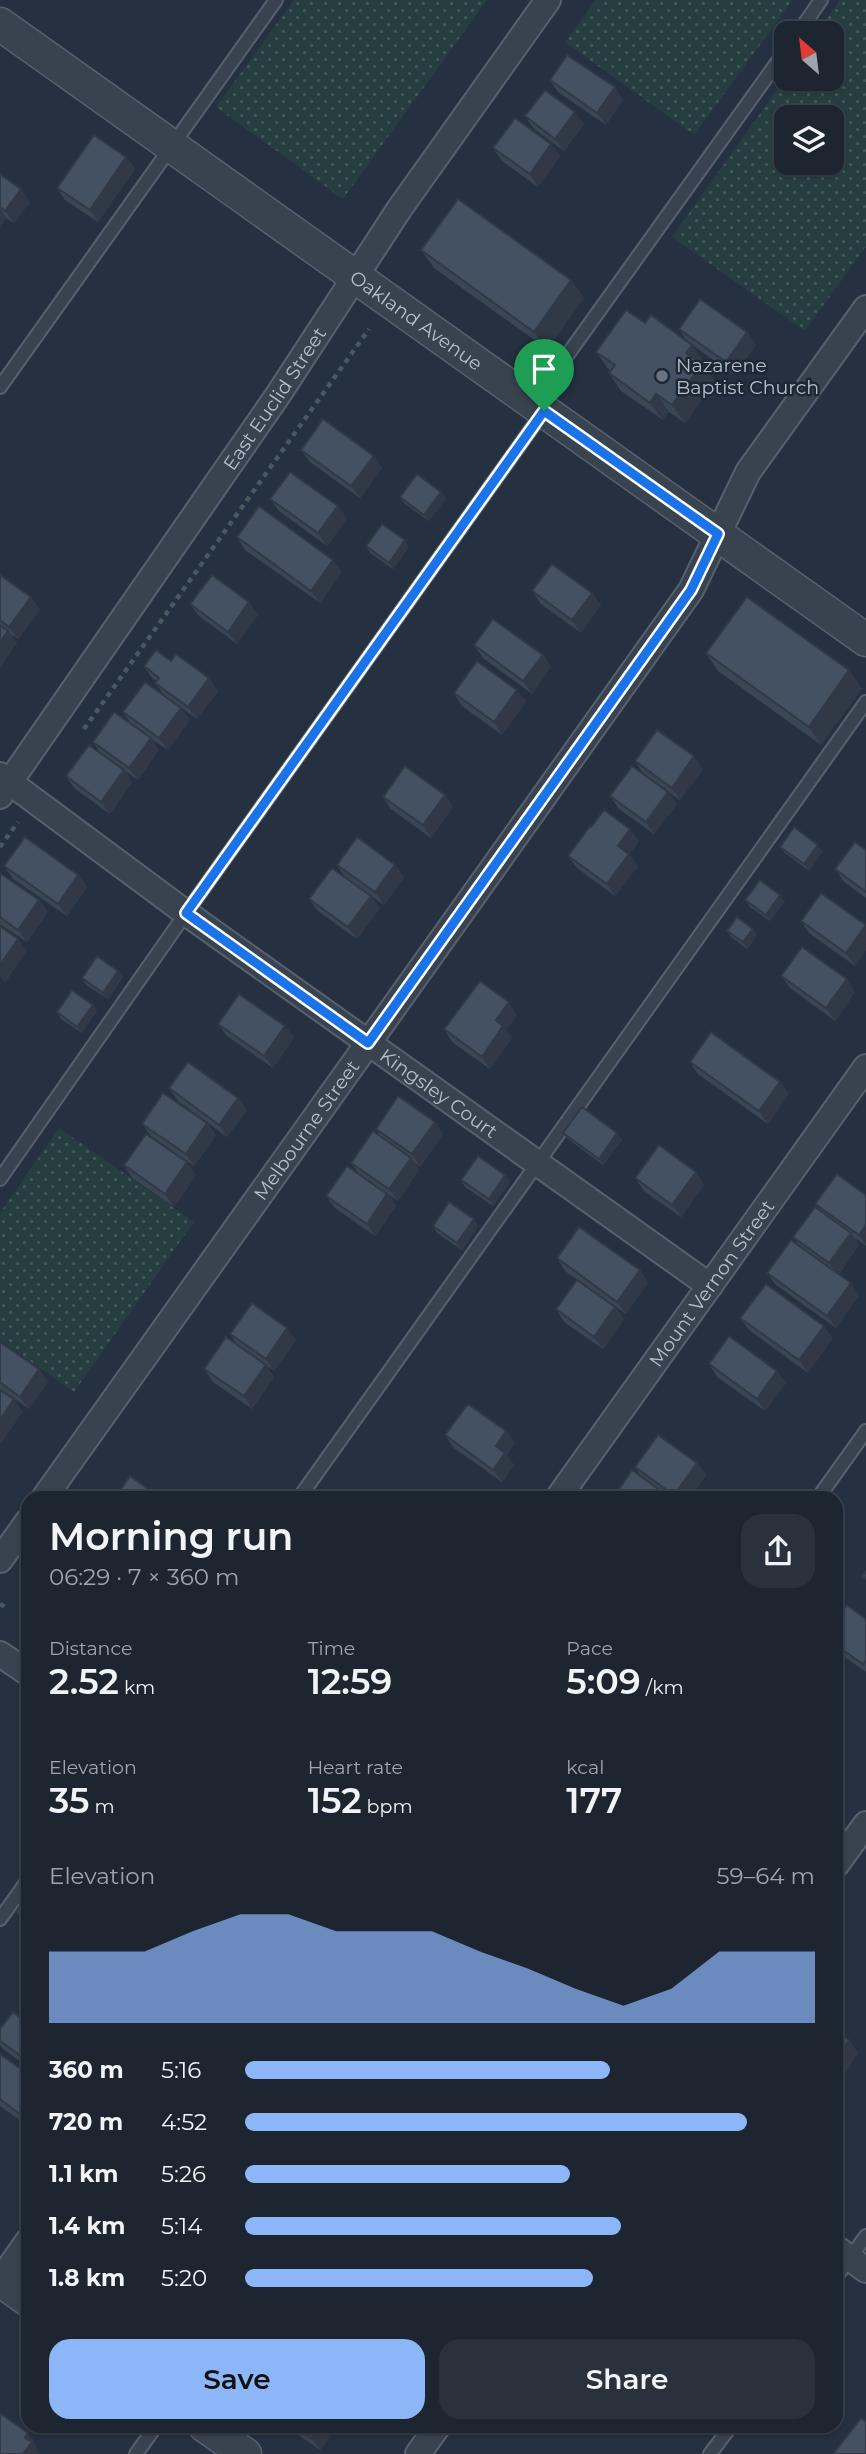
<!DOCTYPE html>
<meta charset="utf-8">
<style>
body{margin:0;font-family:Montserrat,sans-serif;background:#29313c;color:#f1f3f6;height:100vh;display:flex;flex-direction:column;font-size:26px;white-space:nowrap}
*{box-sizing:border-box;margin:0}
p{font-size:23px;color:#a0a5ab}
.icon{flex:none;width:38px;height:38px;fill:none;stroke:currentColor;stroke-width:2;stroke-linecap:round;stroke-linejoin:round}
.map{position:relative;flex:1;overflow:hidden}
.side{position:absolute;left:21px;top:1491px;width:822px;height:942px;display:flex;flex-direction:column;background:#1c2530;border-radius:21px;box-shadow:0 2px 5px #0004,0 0 0 2px #3a424c}
.side>*{flex:none}
.needle{width:46px;rotate:332deg}
.buttons{position:absolute;left:774px;top:21px;display:grid;gap:14px}
.buttons a{display:grid;place-items:center;width:70px;height:70px;border-radius:14px;background:#1c2530;box-shadow:0 2px 5px #0004,0 0 0 2px #3a424c;font-size:35px}
.pin{position:absolute;display:grid;place-items:center;width:60px;height:60px;color:#fff;margin:-72px -30px;border-radius:50% 50% 50% 0;rotate:-45deg;box-shadow:0 0 7px #0007}
.pin .icon{rotate:45deg}
.round{display:grid;place-items:center;flex:none;width:74px;height:74px;border-radius:21px;background:#29313c}
.headline{display:flex;align-items:center;justify-content:space-between;height:119px;padding:0 28px}
h1{font-size:38px;font-weight:600;line-height:52px}
.figures{display:grid;grid-template-columns:repeat(3,1fr);gap:10px;height:119px;padding:7px 28px}
.figures div{display:grid;align-content:center}
.figures b{font-size:35px;font-weight:600}
.figures small{font-size:19px;font-weight:400}
.figures p{font-size:19px}
.chart{height:196px;padding:14px 28px}
.chart p{display:flex;justify-content:space-between}
.chart svg{width:100%;height:126px;margin-top:7px;fill:#8db6f9;opacity:.7}
.cta{display:flex;gap:14px;margin-top:auto;padding:14px 28px}
.cta a{flex:1;height:80px;border-radius:21px;background:#8db6f9;color:#111;font-size:28px;font-weight:600;line-height:80px;text-align:center}
.cta a+a{background:#29313c;color:#f1f3f6}
ul{padding:0 28px;list-style:none;font-size:23px}
li{display:grid;grid-template-columns:112px 84px 1fr;align-items:center;height:52px}
li i{height:18px;border-radius:9px;background:#8db6f9}
.map>svg:first-child{display:block}
.grass{fill:url(#grass-dots);fill-rule:evenodd}
.lines{fill:none;stroke-linecap:round;stroke-linejoin:round}
.service-casing{stroke:#57616e;stroke-width:16}
.minor-casing{stroke:#57616e;stroke-width:28}
.tertiary-casing{stroke:#57616e;stroke-width:35}
.path{stroke:#455b5e;stroke-width:4.5;stroke-dasharray:5 5;stroke-linecap:butt}
.service{stroke:#394350;stroke-width:12}
.minor{stroke:#394350;stroke-width:24}
.tertiary{stroke:#394350;stroke-width:32}
.wall{fill:#3a4654}
.shaded-wall{fill:#303945}
.building{fill:#445162;stroke:#303945;stroke-width:2}
.route-casing{stroke:#fff;stroke-width:14}
.route{stroke:#1a73e8;stroke-width:9}
.worship-dot{fill:#6b7280;stroke:#1e2835;stroke-width:2.5}
.labels{text-anchor:middle;dominant-baseline:central;stroke-width:5;stroke-linejoin:round;paint-order:stroke}
.street-label{font-size:19px;fill:#b6becb;stroke:#1e2835}
.poi-label{font-size:19px;fill:#b6becb;stroke:#1e2835;text-anchor:start}
</style>
<div class="map">
<svg width="866" height="2454" viewBox="0 0 866 2454">
<defs>
<pattern id="grass-dots" width="8" height="8" patternUnits="userSpaceOnUse" patternTransform="scale(1.75)"><rect width="8" height="8" fill="#273e41"/><path d="M2 2h.1M6 6h.1" fill="none" stroke="#44585b" stroke-width="1.8" stroke-linecap="round"/></pattern>
</defs>
<rect width="100%" height="100%" fill="#253140"/>
<!-- grass -->
<g class="grass">
<path d="M294,0H487L343,199L216,107Z"/>
<path d="M596,0H793L694,135L565,42Z"/>
<path d="M840,0H866V246L805,331L672,237L786,77V79H831V33H817ZM831,117V163H786V117Z"/>
<path d="M59,1128L194,1222L74,1392L0,1340V1213Z"/>
</g>
<g class="lines">
<!-- service casing -->
<g class="service-casing">
<g id="service">
<path d="M798,33L821,0"/>
<path d="M0,387L276,0"/>
<path d="M533,403L786,50"/>
<path d="M0,1179L186,913L544,411"/>
<path d="M299,1498L866,702"/>
<path d="M818,1498L866,1431"/>
<path d="M0,1919L28,1880"/>
<path d="M836,2277L866,2236"/>
<path d="M136,2454L156,2426"/>
<path d="M710,2454L731,2426"/>
</g>
</g>
<!-- minor casing -->
<g class="minor-casing">
<g id="minor">
<path id="s1" d="M0,775L186,913L710,1286"/>
<path id="s2" d="M0,796L278,395L400,208L548,0"/>
<path id="s3" d="M44,1498L691,590L748,472L866,308"/>
<path id="s4" d="M558,1498L866,1067"/>
<path d="M0,1560L28,1521"/>
<path d="M0,1654L28,1673"/>
<path d="M836,1865L866,1824"/>
<path d="M836,2248L866,2270"/>
<path d="M0,2281L28,2241"/>
<path d="M418,2454L438,2426"/>
</g>
</g>
<!-- tertiary casing -->
<g class="tertiary-casing">
<g id="tertiary">
<path id="s5" d="M0,24L866,640"/>
<path d="M0,2280L28,2300"/>
<path d="M205,2426L245,2454"/>
</g>
</g>
<!-- path -->
<g class="path">
<path d="M84,729L369,329"/>
<path d="M0,847L18,822"/>
<path d="M0,1604L5,1607"/>
</g>
<!-- service -->
<use href="#service" class="service"/>
<!-- minor -->
<use href="#minor" class="minor"/>
<!-- tertiary -->
<use href="#tertiary" class="tertiary"/>
</g>
<!-- wall -->
<g class="wall">
<path d="M550,80L623,100L606,125L558,92Z"/>
<path d="M525,116L584,124L564,151L534,129Z"/>
<path d="M551,144L560,156L538,187L502,161L493,148Z"/>
<path d="M126,157L135,169L98,222L65,200L57,188Z"/>
<path d="M0,174L30,202L14,223L6,218L0,226Z"/>
<path d="M421,250L571,280L584,298L547,349L434,268Z"/>
<path d="M645,323L705,363L703,365L715,382L685,423L669,412L663,420L621,391L609,373L610,371L596,352Z"/>
<path d="M679,329L747,332L756,345L734,375L687,341Z"/>
<path d="M301,450L374,456L382,468L360,498L310,462Z"/>
<path d="M441,492L446,498L429,521L404,503L400,497Z"/>
<path d="M270,499L347,518L327,546L279,511Z"/>
<path d="M237,537L342,572L320,603L245,550Z"/>
<path d="M366,546L409,547L393,569L370,553Z"/>
<path d="M0,575L31,597L40,610L18,639L11,634L17,643L0,667Z"/>
<path d="M532,591L592,593L601,605L581,633L541,604Z"/>
<path d="M190,604L258,615L237,644L199,616Z"/>
<path d="M474,645L543,655L551,667L532,694L483,658Z"/>
<path d="M706,653L862,688L821,745L718,671Z"/>
<path d="M171,661L218,691L197,719L164,695L155,683L157,681L152,678L144,666Z"/>
<path d="M517,690L526,702L502,735L462,706L454,693Z"/>
<path d="M123,712L190,720L168,750L151,739L159,750L138,780L124,770L132,782L110,814L74,788L66,776L101,754L93,742L131,724Z"/>
<path d="M635,761L703,769L680,800L643,774Z"/>
<path d="M668,792L677,804L654,834L619,809L610,796Z"/>
<path d="M445,795L453,807L431,838L391,809L383,797Z"/>
<path d="M591,827L639,841L629,854L638,866L615,896L577,868L568,856Z"/>
<path d="M780,847L823,851L809,871L785,853Z"/>
<path d="M866,850V898L844,882L835,869Z"/>
<path d="M337,865H395L404,877L384,905L345,877Z"/>
<path d="M4,866L78,875L87,887L67,916L13,879Z"/>
<path d="M0,873L39,900L48,912L27,942L0,924Z"/>
<path d="M309,899L380,908L357,939L318,911Z"/>
<path d="M745,900L785,901L770,921L750,907Z"/>
<path d="M801,921L866,925V950L855,966L809,933Z"/>
<path d="M753,929L757,935L747,949L731,937L727,931Z"/>
<path d="M781,976L855,992L835,1021L790,988Z"/>
<path d="M123,977L108,999L86,985L82,978Z"/>
<path d="M93,1005L97,1011L82,1033L61,1019L57,1012Z"/>
<path d="M517,1015L506,1030L512,1038L490,1069L452,1042L444,1029Z"/>
<path d="M218,1024L285,1026L294,1038L273,1068L227,1036Z"/>
<path d="M690,1062L780,1082L789,1094L768,1124L698,1074Z"/>
<path d="M169,1088L247,1110L227,1137L178,1101Z"/>
<path d="M435,1122L443,1134L420,1167L414,1162L419,1170L398,1201L388,1194L396,1206L375,1236L335,1208L326,1196L359,1174L351,1163L381,1137L376,1129Z"/>
<path d="M207,1123L216,1135L194,1166L151,1136L142,1124Z"/>
<path d="M563,1133H617L622,1140L603,1165L568,1139Z"/>
<path d="M124,1165L196,1175L174,1207L132,1178Z"/>
<path d="M696,1172L704,1185L681,1217L644,1191L635,1178Z"/>
<path d="M505,1175L510,1182L493,1206L465,1187L461,1180Z"/>
<path d="M866,1195V1246L855,1238L859,1245L839,1274L859,1295L836,1328L776,1285L767,1273L799,1245L793,1237L820,1210L815,1204Z"/>
<path d="M433,1226H478L462,1250L437,1233Z"/>
<path d="M557,1258L648,1283L626,1314L565,1271Z"/>
<path d="M615,1307L624,1319L603,1349L564,1322L556,1309Z"/>
<path d="M740,1318L833,1338L808,1373L749,1330Z"/>
<path d="M230,1334L296,1340L274,1371L267,1366L274,1377L252,1409L213,1382L204,1369L237,1345Z"/>
<path d="M0,1342L39,1369L48,1382L29,1409L0,1389Z"/>
<path d="M709,1364L777,1371L786,1383L765,1411L717,1377Z"/>
<path d="M506,1431L515,1443L507,1455L514,1465L502,1482L454,1448L445,1435Z"/>
<path d="M697,1463L706,1475L689,1498H613L642,1478L635,1467Z"/>
<path d="M836,1619H866V1672L836,1651Z"/>
<path d="M28,1896V1924L21,1919L16,1912Z"/>
<path d="M28,2023V2067L3,2049L0,2045V2029Z"/>
<path d="M0,2054L28,2074V2126L0,2106Z"/>
<path d="M286,2426H338L320,2450Z"/>
</g>
<!-- shaded-wall -->
<g class="shaded-wall">
<path d="M615,87L623,100L606,125L597,113Z"/>
<path d="M575,112L584,124L564,151L555,139Z"/>
<path d="M551,144L560,156L538,187L530,174Z"/>
<path d="M126,157L135,169L98,222L90,210Z"/>
<path d="M21,189L30,202L14,223L5,211Z"/>
<path d="M0,209L6,218L0,226Z"/>
<path d="M571,280L584,298L547,349L534,332Z"/>
<path d="M747,332L756,345L734,375L726,362Z"/>
<path d="M692,345L705,363L703,365L715,382L685,423L672,405L686,353Z"/>
<path d="M656,394L669,412L663,420L650,403Z"/>
<path d="M374,456L382,468L360,498L351,486Z"/>
<path d="M441,492L446,498L429,521L424,515Z"/>
<path d="M338,506L347,518L327,546L318,533Z"/>
<path d="M405,540L409,547L393,569L389,563Z"/>
<path d="M333,560L342,572L320,603L311,591Z"/>
<path d="M592,593L601,605L581,633L572,620Z"/>
<path d="M31,597L40,610L18,639L9,627Z"/>
<path d="M249,602L258,615L237,644L228,632Z"/>
<path d="M8,631L17,643L0,667V642Z"/>
<path d="M543,655L551,667L532,694L523,681Z"/>
<path d="M849,670L862,688L821,745L809,727Z"/>
<path d="M209,678L218,691L197,719L188,707Z"/>
<path d="M517,690L526,702L502,735L494,722Z"/>
<path d="M181,708L190,720L168,750L159,738Z"/>
<path d="M151,738L159,750L138,780L129,768Z"/>
<path d="M694,756L703,769L680,800L672,788Z"/>
<path d="M124,770L132,782L110,814L101,802Z"/>
<path d="M668,792L677,804L654,834L646,822Z"/>
<path d="M445,795L453,807L431,838L423,825Z"/>
<path d="M630,829L639,841L629,854L638,866L615,896L607,884L618,846Z"/>
<path d="M818,845L823,851L809,871L804,864Z"/>
<path d="M395,865L404,877L384,905L375,892Z"/>
<path d="M78,875L87,887L67,916L58,904Z"/>
<path d="M780,895L785,901L770,921L766,915Z"/>
<path d="M371,896L380,908L357,939L348,927Z"/>
<path d="M39,900L48,912L27,942L18,930Z"/>
<path d="M866,926V950L855,966L846,953Z"/>
<path d="M753,929L757,935L747,949L743,942Z"/>
<path d="M18,939L27,951L5,983L0,976V965Z"/>
<path d="M118,971L123,977L108,999L103,993Z"/>
<path d="M847,979L855,992L835,1021L826,1008Z"/>
<path d="M509,1002L517,1015L506,1030L512,1038L490,1069L482,1057L496,1020Z"/>
<path d="M93,1005L97,1011L82,1033L77,1027Z"/>
<path d="M285,1026L294,1038L273,1068L264,1056Z"/>
<path d="M780,1082L789,1094L768,1124L759,1111Z"/>
<path d="M238,1098L247,1110L227,1137L219,1125Z"/>
<path d="M435,1122L443,1134L420,1167L412,1154Z"/>
<path d="M207,1123L216,1135L194,1166L186,1154Z"/>
<path d="M617,1133L622,1140L603,1165L599,1159Z"/>
<path d="M411,1158L419,1170L398,1201L389,1189Z"/>
<path d="M187,1162L196,1175L174,1207L165,1194Z"/>
<path d="M696,1172L704,1185L681,1217L672,1205Z"/>
<path d="M505,1175L510,1182L493,1206L489,1199Z"/>
<path d="M387,1194L396,1206L375,1236L367,1224Z"/>
<path d="M474,1219L478,1226L462,1250L457,1243Z"/>
<path d="M866,1225V1245L859,1235Z"/>
<path d="M851,1233L859,1245L838,1275L829,1263Z"/>
<path d="M640,1270L648,1283L626,1314L617,1302Z"/>
<path d="M851,1283L859,1295L836,1328L827,1316Z"/>
<path d="M615,1307L624,1319L603,1349L594,1337Z"/>
<path d="M824,1326L833,1338L808,1373L799,1360Z"/>
<path d="M287,1328L296,1340L274,1371L266,1359Z"/>
<path d="M266,1365L274,1377L252,1409L244,1396Z"/>
<path d="M39,1369L48,1382L29,1409L20,1397Z"/>
<path d="M777,1371L786,1383L765,1411L757,1399Z"/>
<path d="M14,1399L23,1412L1,1443L0,1442V1420Z"/>
<path d="M506,1431L515,1443L507,1455L514,1465L502,1482L493,1470L496,1446Z"/>
<path d="M697,1463L706,1475L689,1498H676L674,1495Z"/>
<path d="M849,2040L858,2053L838,2085L836,2082V2061Z"/>
<path d="M28,2105V2125L21,2115Z"/>
<path d="M320,2426H338L320,2450L311,2438Z"/>
<path d="M28,2433L37,2446L36,2448L40,2454H23L25,2438Z"/>
</g>
<!-- building -->
<g class="building">
<path d="M567,55L615,87L597,113L550,80Z"/>
<path d="M545,90L575,112L555,139L525,116Z"/>
<path d="M515,118L551,144L530,174L493,148Z"/>
<path d="M94,135L126,157L90,210L57,188Z"/>
<path d="M0,174L21,189L5,211L0,207Z"/>
<path d="M458,199L571,280L534,332L421,250Z"/>
<path d="M700,299L747,332L726,362L679,329Z"/>
<path d="M626,310L645,323L651,315L692,345L686,353L702,364L672,405L656,394L650,403L609,373L615,365L596,352Z"/>
<path d="M323,419L374,456L351,486L301,450Z"/>
<path d="M290,472L338,506L318,533L270,499Z"/>
<path d="M417,474L441,492L424,515L400,497Z"/>
<path d="M259,506L333,560L311,591L237,537Z"/>
<path d="M382,524L405,540L389,563L366,546Z"/>
<path d="M552,564L592,593L572,620L532,591Z"/>
<path d="M0,575L31,597L9,627L0,620Z"/>
<path d="M212,575L249,602L228,632L190,604Z"/>
<path d="M747,597L849,670L809,727L706,653Z"/>
<path d="M493,619L543,655L523,681L474,645Z"/>
<path d="M0,625L8,631L0,642Z"/>
<path d="M156,650L171,661L176,654L209,678L188,707L155,683L159,678L144,666Z"/>
<path d="M477,661L517,690L494,722L454,693Z"/>
<path d="M145,682L181,708L159,738L123,712Z"/>
<path d="M114,712L151,738L129,768L93,742Z"/>
<path d="M657,730L694,756L672,788L635,761Z"/>
<path d="M89,745L124,770L101,802L66,776Z"/>
<path d="M405,766L445,795L423,825L383,797Z"/>
<path d="M632,766L668,792L646,822L610,796Z"/>
<path d="M604,810L630,829L618,846L629,854L607,884L568,856L590,826L591,827Z"/>
<path d="M794,827L818,845L804,864L780,847Z"/>
<path d="M25,837L78,875L58,904L4,866Z"/>
<path d="M357,837L395,865L375,892L337,865Z"/>
<path d="M855,842L866,850V892L835,869Z"/>
<path d="M332,868L371,896L348,927L309,899Z"/>
<path d="M0,873L39,900L18,930L0,917Z"/>
<path d="M760,880L780,895L766,915L745,900Z"/>
<path d="M821,893L866,925L846,953L801,921Z"/>
<path d="M737,917L753,929L743,942L727,931Z"/>
<path d="M0,926L18,939L0,965Z"/>
<path d="M802,947L847,979L826,1008L781,976Z"/>
<path d="M97,956L118,971L103,993L82,978Z"/>
<path d="M480,981L509,1002L496,1020L503,1026L482,1057L444,1029Z"/>
<path d="M72,990L93,1005L77,1027L57,1012Z"/>
<path d="M239,994L285,1026L264,1056L218,1024Z"/>
<path d="M711,1032L780,1082L759,1111L690,1062Z"/>
<path d="M188,1062L238,1098L219,1125L169,1088Z"/>
<path d="M163,1093L207,1123L186,1154L142,1124Z"/>
<path d="M398,1096L435,1122L412,1154L376,1129Z"/>
<path d="M582,1107L617,1133L599,1159L563,1133Z"/>
<path d="M373,1131L411,1158L389,1189L351,1163Z"/>
<path d="M146,1134L187,1162L165,1194L124,1165Z"/>
<path d="M659,1145L696,1172L672,1205L635,1178Z"/>
<path d="M478,1156L505,1175L489,1199L461,1180Z"/>
<path d="M347,1166L387,1194L367,1224L326,1196Z"/>
<path d="M837,1174L866,1195V1225L859,1235L815,1204Z"/>
<path d="M449,1202L474,1219L457,1243L433,1226Z"/>
<path d="M815,1207L851,1233L829,1263L793,1237Z"/>
<path d="M579,1227L640,1270L617,1302L557,1258Z"/>
<path d="M791,1240L851,1283L827,1316L767,1273Z"/>
<path d="M577,1280L615,1307L594,1337L556,1309Z"/>
<path d="M766,1284L824,1326L799,1360L740,1318Z"/>
<path d="M252,1303L287,1328L266,1359L230,1334Z"/>
<path d="M729,1336L777,1371L757,1399L709,1364Z"/>
<path d="M226,1337L266,1365L244,1396L204,1369Z"/>
<path d="M0,1342L39,1369L20,1397L0,1382Z"/>
<path d="M0,1390L14,1399L0,1420Z"/>
<path d="M468,1404L506,1431L496,1446L505,1453L493,1470L445,1435Z"/>
<path d="M658,1435L697,1463L674,1495L635,1467Z"/>
<path d="M632,1470L668,1496L667,1498H613Z"/>
<path d="M130,1476L161,1498H115Z"/>
<path d="M866,1571V1579L862,1576Z"/>
<path d="M847,1605L866,1619V1660L863,1664L836,1645V1619Z"/>
<path d="M28,1896V1921L16,1912Z"/>
<path d="M13,2012L28,2023V2061L0,2041V2029Z"/>
<path d="M836,2032L849,2040L836,2061Z"/>
<path d="M0,2054L28,2074V2105L21,2115L0,2099Z"/>
<path d="M0,2413L28,2433L25,2438L32,2442L23,2454H0Z"/>
<path d="M861,2418L866,2422V2454H833Z"/>
<path d="M294,2426H320L311,2438Z"/>
</g>
<g class="lines">
<!-- route casing -->
<g class="route-casing">
<path id="route" d="M544,411L718,534L691,590L368,1043L186,913Z"/>
</g>
<!-- route -->
<use href="#route" class="route"/>
</g>
<!-- markers -->
<circle class="worship-dot" cx="662" cy="376" r="7"/>
<g class="labels">
<!-- street labels -->
<g class="street-label">
<text stroke="none"><textPath href="#s5" startOffset="511">Oakland Avenue</textPath></text>
<text stroke="none"><textPath href="#s2" startOffset="483">East Euclid Street</textPath></text>
<text stroke="none"><textPath href="#s1" startOffset="542">Kingsley Court</textPath></text>
<text stroke="none"><textPath href="#s3" startOffset="452">Melbourne Street</textPath></text>
<text stroke="none"><textPath href="#s4" startOffset="264">Mount Vernon Street</textPath></text>
</g>
<!-- poi labels -->
<g class="poi-label">
<text x="676" y="365">Nazarene<tspan x="676" dy="22">Baptist Church</tspan></text>
</g>
</g>
</svg>
<div class="buttons">
<a><svg class="needle" viewBox="-14 -14 28 28"><path d="M0-13l5 13h-10z" fill="#e53935"/><path d="M0 13l5-13h-10z" fill="#a0a5ab"/></svg></a>
<a><svg class="icon" aria-label="layers" viewBox="0 0 24 24"><path d="M12 4l9 5-9 5-9-5zM3 14l9 5 9-5"/></svg></a>
</div>
<div class="pin" style="left:544px;top:411px;background:#1e9e55"><svg class="icon" aria-label="arrive" viewBox="0 0 24 24"><path d="M6 21V4h12l-3 4 3 4H6"/></svg></div>
<section class="side">
<div class="headline"><div><h1>Morning run</h1><p>06:29 · 7 × 360 m</p></div><a class="round"><svg class="icon" aria-label="share" viewBox="0 0 24 24"><path d="M12 15V3M7 8l5-5 5 5M5 13v7h14v-7"/></svg></a></div>
<div class="figures">
<div><p>Distance</p><b>2.52<small> km</small></b></div>
<div><p>Time</p><b>12:59</b></div>
<div><p>Pace</p><b>5:09<small> /km</small></b></div>
</div>
<div class="figures">
<div><p>Elevation</p><b>35<small> m</small></b></div>
<div><p>Heart rate</p><b>152<small> bpm</small></b></div>
<div><p>kcal</p><b>177</b></div>
</div>
<div class="chart"><p><span>Elevation</span>59–64 m</p>
<svg viewBox="0 0 160 44" preserveAspectRatio="none"><path d="M0 44V19L10 19L20 19L30 12L40 6L50 6L60 12L70 12L80 12L90 19L100 25L110 32L120 38L130 32L140 19L150 19L160 19V44z"/></svg>
</div>
<ul>
<li><b>360 m</b>5:16<i style="width:64%"></i></li>
<li><b>720 m</b>4:52<i style="width:88%"></i></li>
<li><b>1.1 km</b>5:26<i style="width:57%"></i></li>
<li><b>1.4 km</b>5:14<i style="width:66%"></i></li>
<li><b>1.8 km</b>5:20<i style="width:61%"></i></li>
</ul>
<div class="cta"><a>Save</a><a>Share</a></div>
</section>
</div>
